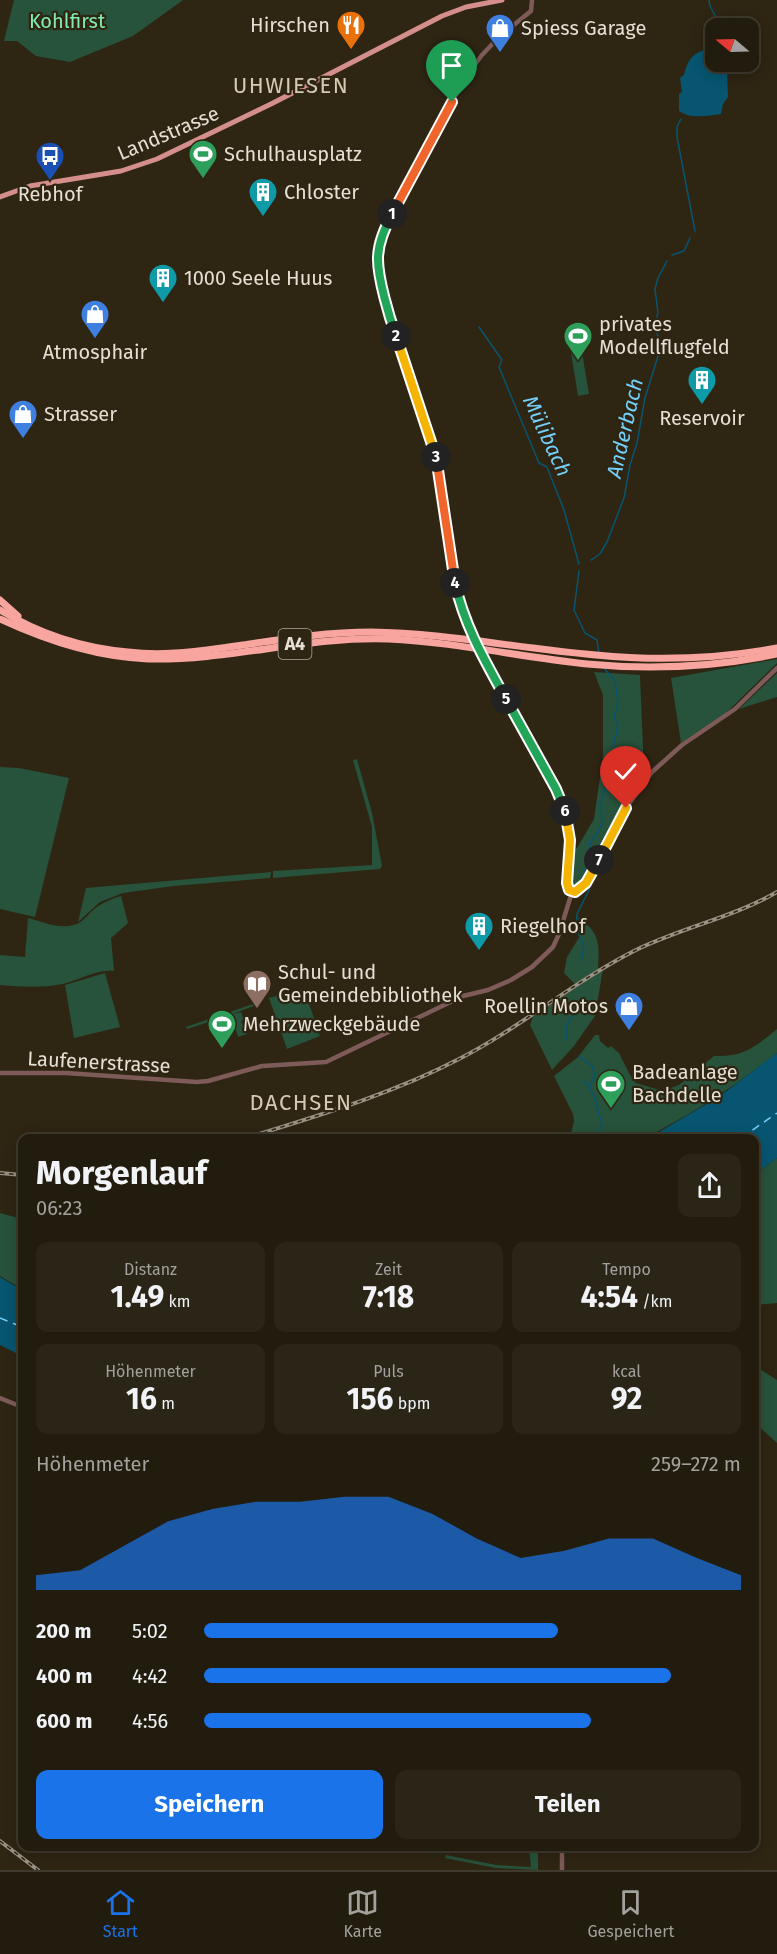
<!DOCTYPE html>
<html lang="de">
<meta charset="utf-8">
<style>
body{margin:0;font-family:"Fira Sans",sans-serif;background:#2a2517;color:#f1f3f6;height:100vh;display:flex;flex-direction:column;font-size:22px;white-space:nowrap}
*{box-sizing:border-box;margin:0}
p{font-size:20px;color:#a2a19e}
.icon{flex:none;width:33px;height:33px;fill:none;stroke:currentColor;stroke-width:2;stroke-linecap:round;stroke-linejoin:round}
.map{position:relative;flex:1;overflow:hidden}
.side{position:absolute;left:18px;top:1134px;width:741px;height:717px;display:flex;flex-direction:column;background:#221c0e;border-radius:12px;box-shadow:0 3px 15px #0003,0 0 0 2px #3f3a2e}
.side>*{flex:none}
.needle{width:39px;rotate:289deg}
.tools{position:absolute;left:705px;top:18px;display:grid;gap:12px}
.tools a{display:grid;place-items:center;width:54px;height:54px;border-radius:12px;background:#221c0e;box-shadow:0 3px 15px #0003,0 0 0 2px #3f3a2e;font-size:30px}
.pin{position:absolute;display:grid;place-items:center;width:51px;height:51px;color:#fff;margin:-62px -26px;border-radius:50% 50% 50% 0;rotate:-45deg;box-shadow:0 0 6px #0007}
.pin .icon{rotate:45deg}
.km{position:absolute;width:30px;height:30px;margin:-15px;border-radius:50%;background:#222;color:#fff;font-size:16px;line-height:30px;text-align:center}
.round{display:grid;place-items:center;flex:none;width:63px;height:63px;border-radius:12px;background:#2a2517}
.overview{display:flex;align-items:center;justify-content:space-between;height:102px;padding:0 18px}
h1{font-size:33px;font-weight:700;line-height:45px}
.metrics{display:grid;grid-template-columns:repeat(3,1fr);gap:9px;height:102px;padding:6px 18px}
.metrics div{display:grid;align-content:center;border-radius:12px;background:#2a2517;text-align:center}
.metrics b{font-size:30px;font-weight:700}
.metrics small{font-size:16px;font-weight:400}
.metrics p{font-size:16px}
.chart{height:168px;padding:12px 18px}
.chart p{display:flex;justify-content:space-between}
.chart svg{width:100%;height:108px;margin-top:6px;fill:#1a73e8;opacity:.7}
.cta{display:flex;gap:12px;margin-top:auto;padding:12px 18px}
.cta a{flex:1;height:69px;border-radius:12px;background:#1a73e8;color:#fff;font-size:24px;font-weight:700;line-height:69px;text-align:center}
.cta a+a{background:#2a2517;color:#f1f3f6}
ul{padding:0 18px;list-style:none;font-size:20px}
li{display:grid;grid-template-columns:96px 72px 1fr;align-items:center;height:45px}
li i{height:15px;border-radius:8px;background:#1a73e8}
.dock{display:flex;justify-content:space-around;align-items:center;height:84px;border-top:2px solid #3f3a2e;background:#221c0e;font-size:16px;color:#a2a19e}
.dock a{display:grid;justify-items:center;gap:3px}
.dock .current{color:#1a73e8}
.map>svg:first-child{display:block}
.green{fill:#27523b}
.water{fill:#075570}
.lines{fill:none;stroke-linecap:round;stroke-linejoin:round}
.stream{stroke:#075570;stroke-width:1.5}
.ferry{stroke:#74d0f9;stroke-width:1.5;stroke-dasharray:8 6;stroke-linecap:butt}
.minor{stroke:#7e5b59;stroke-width:4.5}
.major{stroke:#d58f8b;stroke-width:5}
.highway{stroke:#f8a49f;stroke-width:7}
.rail-casing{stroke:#999183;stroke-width:4}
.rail{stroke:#2e2513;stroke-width:1.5;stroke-dasharray:4.5;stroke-linecap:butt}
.split-1-casing{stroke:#fff;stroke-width:12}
.split-2-casing{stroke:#fff;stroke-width:12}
.split-3-casing{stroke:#fff;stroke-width:12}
.split-4-casing{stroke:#fff;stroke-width:12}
.split-5-casing{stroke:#fff;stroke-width:12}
.split-6-casing{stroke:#fff;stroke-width:12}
.split-7-casing{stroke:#fff;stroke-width:12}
.split-8-casing{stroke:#fff;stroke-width:12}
.split-1{stroke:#f0652b;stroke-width:8}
.split-2{stroke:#22a559;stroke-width:8}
.split-3{stroke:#f5b400;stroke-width:8}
.split-4{stroke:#f0652b;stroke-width:8}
.split-5{stroke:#22a559;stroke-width:8}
.split-6{stroke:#22a559;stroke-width:8}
.split-7{stroke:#f5b400;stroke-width:8}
.split-8{stroke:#f5b400;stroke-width:8}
.labels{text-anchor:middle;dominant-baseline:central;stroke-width:4.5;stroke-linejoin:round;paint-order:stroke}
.shield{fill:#2e2513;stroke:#afa79a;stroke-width:1.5}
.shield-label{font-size:18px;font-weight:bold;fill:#e6dfd4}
.park-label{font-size:20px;fill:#82ecb0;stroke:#2e2513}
.poi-label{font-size:20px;fill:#e6dfd4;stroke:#2e2513;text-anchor:start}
.street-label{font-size:20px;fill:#e6dfd4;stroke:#2e2513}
.water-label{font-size:21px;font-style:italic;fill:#74d0f9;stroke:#2e2513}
.quarter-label{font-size:22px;letter-spacing:1.5px;fill:#d5c9b2;stroke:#2e2513}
</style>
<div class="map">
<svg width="777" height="1870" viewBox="0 0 777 1870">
<rect width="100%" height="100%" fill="#2e2513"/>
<!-- green -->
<g class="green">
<path d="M14,0H183L133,36L70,62L36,56L17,41H4Z"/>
<path d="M567,327L578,329L589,394L578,396Z"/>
<path d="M777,659V663L726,713L681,743L671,678Z"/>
<path d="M594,672L640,675L644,772L600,853L579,887L572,889L569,885L572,852L577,848L594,819L603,756V695Z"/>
<path d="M777,673V697L739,709Z"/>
<path d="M357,759L372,813L382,866L380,869L273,878V871L372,865V827L353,760Z"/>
<path d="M0,767L19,768L69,778L35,917L0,909Z"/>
<path d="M271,872L270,878L174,886L123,893L100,902L78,922L86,888Z"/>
<path d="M121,896L128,923L111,938L114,971C96,969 80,980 63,984C42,988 21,987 0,985V955L25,957L28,918C40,921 56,928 69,926C80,925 85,918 92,911C101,903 111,899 121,896Z"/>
<path d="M578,917C599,932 600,943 598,969L575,984L564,973L567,957L580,936Z"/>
<path d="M603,969L595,1016L574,1046L552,1070L530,1025L533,1017Z"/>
<path d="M105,973L120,1027L74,1038L65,985Z"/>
<path d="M304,989L320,1036L287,1049L269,998Z"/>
<path d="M253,1004L254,1006L232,1014L241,1012L244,1020L241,1021L247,1034L238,1037L236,1030L217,1036L212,1021L187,1029L186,1027Z"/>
<path d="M777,1029V1053C735,1086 700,1109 653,1134L648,1138H570L574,1121L573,1114L554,1076L578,1057L595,1035H599L600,1041L608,1048L611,1046L619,1053L630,1075L636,1083L663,1091L679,1085L714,1056C744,1057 755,1047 777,1029Z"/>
<path d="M777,1158V1303L755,1305V1174Z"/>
<path d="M0,1213L22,1219V1289L0,1276Z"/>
<path d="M755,1366L777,1380V1443L755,1423Z"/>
<path d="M478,1847H538V1870L496,1868L445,1858L446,1855L496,1865L531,1867L529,1849L501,1850Z"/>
</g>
<!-- water -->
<g class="water">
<path d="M704,50L715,51L716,62H729L727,70L728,97L723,104L721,114C707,116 691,119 679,111V94L682,92L680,78L684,75C687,62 691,54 704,50Z"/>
<path d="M777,1053V1158L755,1174L754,1138H648L652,1134L654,1135L720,1096Z"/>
<path d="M0,1277L22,1290V1356L0,1345Z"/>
</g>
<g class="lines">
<!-- stream -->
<g class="stream">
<path d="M709,0L710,6L721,27"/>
<path d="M681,119L677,127V137L695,231"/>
<path d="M672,255L684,251L690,238"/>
<path d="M479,327L502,360L499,367L539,463L547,467L564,510L579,564"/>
<path d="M591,560L600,554L607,542L624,498L630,465L637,443L645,398L658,356V336L654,327L658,313L655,289L658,278L667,261"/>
<path d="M579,571L574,610L585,633L597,640L599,653"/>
<path d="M586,878L585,871L591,841L598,832L602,822L601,802L608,779L617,761L613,746L618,726L614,718L618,703L615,681L604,668"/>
<path d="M581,961L584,947L576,927L577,914L589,890L590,884"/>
<path d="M567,1040V1023L580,1005"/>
<path d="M579,1056L592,1066L595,1075L589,1088L594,1096L602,1124L597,1138"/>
<path d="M584,1081L589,1086"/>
</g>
<!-- ferry -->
<g class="ferry">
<path d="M741,1138L777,1113"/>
<path d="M0,1318L22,1327"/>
</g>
<!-- minor -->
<g class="minor">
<path d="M532,0L531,11L500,36L482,55L464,79L388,222L379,248V267L390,320L433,446L439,470L452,569L460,603L482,654L562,802L570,840L567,887L572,892"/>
<path d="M572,892L582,887L592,875L626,808L652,772L682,745L735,709L777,668"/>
<path d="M0,1073H66L197,1082L208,1081L262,1066L326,1062L463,996L488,990L511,980L532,967L553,947L559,934L572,892"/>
<path d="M0,1398L22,1407"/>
<path d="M562,1870V1846"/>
</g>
<!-- major -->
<path class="major" d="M0,197L30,186L121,171L157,159L273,103L442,16L466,7L502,0"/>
<!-- highway -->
<g class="highway">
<path d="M0,600L18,616"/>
<path d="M0,610C39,634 83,648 128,652C169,657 209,650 250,644C290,638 330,632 371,632C447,633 521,649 596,655C657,661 718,659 777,648"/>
<path d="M0,619C47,641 96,657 148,659C229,661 307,636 388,639C455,642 520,657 587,664C650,670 715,667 777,654"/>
</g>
<!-- rail casing -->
<g class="rail-casing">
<g id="rail">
<path d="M246,1138C317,1116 392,1094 459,1059C520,1028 573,982 634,951C680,928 732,918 777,892"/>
<path d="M0,1173L22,1175"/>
<path d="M0,1841L38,1870"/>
</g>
</g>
<!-- rail -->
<use href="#rail" class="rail"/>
</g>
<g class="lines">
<!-- split-1 casing -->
<g class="split-1-casing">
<path id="split-1" d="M392,214L452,102"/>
</g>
<!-- split-2 casing -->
<g class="split-2-casing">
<path id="split-2" d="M392,214C385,228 378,243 378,259C378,279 389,316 396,336"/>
</g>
<!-- split-3 casing -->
<g class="split-3-casing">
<path id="split-3" d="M396,336L436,457"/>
</g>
<!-- split-4 casing -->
<g class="split-4-casing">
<path id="split-4" d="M436,457L455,583"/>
</g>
<!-- split-5 casing -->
<g class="split-5-casing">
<path id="split-5" d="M455,583C464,625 485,661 506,699"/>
</g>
<!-- split-6 casing -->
<g class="split-6-casing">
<path id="split-6" d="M506,699L556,789L565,811"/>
</g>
<!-- split-7 casing -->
<g class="split-7-casing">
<path id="split-7" d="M565,811L570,840L567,883L569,890L575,892L586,883L599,860"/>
</g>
<!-- split-8 casing -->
<g class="split-8-casing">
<path id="split-8" d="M599,860L626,808"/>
</g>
<!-- split-1 -->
<use href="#split-1" class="split-1"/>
<!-- split-2 -->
<use href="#split-2" class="split-2"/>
<!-- split-3 -->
<use href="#split-3" class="split-3"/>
<!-- split-4 -->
<use href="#split-4" class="split-4"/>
<!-- split-5 -->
<use href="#split-5" class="split-5"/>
<!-- split-6 -->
<use href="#split-6" class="split-6"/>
<!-- split-7 -->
<use href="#split-7" class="split-7"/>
<!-- split-8 -->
<use href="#split-8" class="split-8"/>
</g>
<!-- icons -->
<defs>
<g id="restaurant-pin" transform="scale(1.5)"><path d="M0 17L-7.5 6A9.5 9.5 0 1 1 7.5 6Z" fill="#e8710a" stroke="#2e2513"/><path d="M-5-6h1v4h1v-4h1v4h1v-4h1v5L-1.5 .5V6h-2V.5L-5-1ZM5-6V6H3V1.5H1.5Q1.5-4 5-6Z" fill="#fff"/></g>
<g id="shop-pin" transform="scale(1.5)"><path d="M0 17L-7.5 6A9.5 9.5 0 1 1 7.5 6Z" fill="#3f7fe0" stroke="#2e2513"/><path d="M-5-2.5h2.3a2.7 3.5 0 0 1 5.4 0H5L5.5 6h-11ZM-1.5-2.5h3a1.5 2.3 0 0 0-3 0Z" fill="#fff"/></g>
<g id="stadium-pin" transform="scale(1.5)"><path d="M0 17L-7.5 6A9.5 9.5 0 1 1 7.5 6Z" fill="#2e9e5b" stroke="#2e2513"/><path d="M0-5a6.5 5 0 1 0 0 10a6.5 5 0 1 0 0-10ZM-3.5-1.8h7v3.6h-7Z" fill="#fff"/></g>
<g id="bus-pin" transform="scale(1.5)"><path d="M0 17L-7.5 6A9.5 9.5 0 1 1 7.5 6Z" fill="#1a4fb4" stroke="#2e2513"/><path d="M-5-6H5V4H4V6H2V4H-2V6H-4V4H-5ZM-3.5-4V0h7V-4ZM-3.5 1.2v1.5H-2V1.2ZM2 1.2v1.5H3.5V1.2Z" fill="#fff"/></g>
<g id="building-pin" transform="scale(1.5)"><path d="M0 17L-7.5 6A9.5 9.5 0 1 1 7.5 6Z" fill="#0f9aa8" stroke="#2e2513"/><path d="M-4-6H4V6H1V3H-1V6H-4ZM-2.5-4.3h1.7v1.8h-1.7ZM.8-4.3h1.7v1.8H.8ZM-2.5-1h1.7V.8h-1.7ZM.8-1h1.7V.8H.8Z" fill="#fff"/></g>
<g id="library-pin" transform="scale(1.5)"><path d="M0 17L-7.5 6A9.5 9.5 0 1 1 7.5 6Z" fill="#8d6e63" stroke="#2e2513"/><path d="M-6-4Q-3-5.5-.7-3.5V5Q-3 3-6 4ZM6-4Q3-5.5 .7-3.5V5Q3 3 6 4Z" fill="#fff"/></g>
</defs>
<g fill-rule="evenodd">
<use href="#restaurant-pin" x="351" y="25"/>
<use href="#shop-pin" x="500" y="28"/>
<use href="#stadium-pin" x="203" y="154"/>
<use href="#bus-pin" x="50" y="156"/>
<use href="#building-pin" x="263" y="192"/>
<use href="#building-pin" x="163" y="278"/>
<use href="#shop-pin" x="95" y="314"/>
<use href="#stadium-pin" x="578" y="336"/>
<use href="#building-pin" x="702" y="380"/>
<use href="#shop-pin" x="23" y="414"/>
<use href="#building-pin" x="479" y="926"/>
<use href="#library-pin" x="257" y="984"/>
<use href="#shop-pin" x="629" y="1006"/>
<use href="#stadium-pin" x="222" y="1024"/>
<use href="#stadium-pin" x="611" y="1084"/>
</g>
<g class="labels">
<!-- shield labels -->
<rect class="shield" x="278.5" y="629" width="33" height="30" rx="4.5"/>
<g class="shield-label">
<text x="295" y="644">A4</text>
</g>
<!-- park labels -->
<g class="park-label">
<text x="67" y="21">Kohlfirst</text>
</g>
<!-- poi labels -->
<g class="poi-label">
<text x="330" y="25" text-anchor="end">Hirschen</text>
<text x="521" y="28">Spiess Garage</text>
<text x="224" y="154">Schulhausplatz</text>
<text x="284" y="192">Chloster</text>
<text x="50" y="194" text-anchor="middle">Rebhof</text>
<text x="184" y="278">1000 Seele Huus</text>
<text x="599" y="324">privates<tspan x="599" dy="23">Modellflugfeld</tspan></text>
<text x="95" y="352" text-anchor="middle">Atmosphair</text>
<text x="44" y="414">Strasser</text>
<text x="702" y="418" text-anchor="middle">Reservoir</text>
<text x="500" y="926">Riegelhof</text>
<text x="278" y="972">Schul- und<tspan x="278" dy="23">Gemeindebibliothek</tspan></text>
<text x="608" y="1006" text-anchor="end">Roellin Motos</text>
<text x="243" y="1024">Mehrzweckgebäude</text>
<text x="632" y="1072">Badeanlage<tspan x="632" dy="23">Bachdelle</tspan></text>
</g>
<!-- street labels -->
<g class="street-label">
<text transform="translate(168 133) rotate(-23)">Landstrasse</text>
<text transform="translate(99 1062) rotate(3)">Laufenerstrasse</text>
</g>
<!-- water labels -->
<g class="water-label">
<text transform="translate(625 428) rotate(-77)">Anderbach</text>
<text transform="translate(547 436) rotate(65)">Mülibach</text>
</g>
<!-- quarter labels -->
<g class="quarter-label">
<text x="291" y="85">UHWIESEN</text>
<text x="301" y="1102">DACHSEN</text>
</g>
</g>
</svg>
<div class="tools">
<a><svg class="needle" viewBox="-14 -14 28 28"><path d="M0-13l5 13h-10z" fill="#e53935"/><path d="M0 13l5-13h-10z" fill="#a2a19e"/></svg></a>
</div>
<div class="pin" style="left:452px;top:102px;background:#1e9e55"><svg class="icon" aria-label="arrive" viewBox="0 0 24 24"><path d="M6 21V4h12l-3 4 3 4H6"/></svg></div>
<div class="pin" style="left:626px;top:808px;background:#d93025"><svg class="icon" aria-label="check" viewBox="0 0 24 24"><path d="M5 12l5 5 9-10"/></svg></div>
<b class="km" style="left:392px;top:214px">1</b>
<b class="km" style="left:396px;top:336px">2</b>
<b class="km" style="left:436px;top:457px">3</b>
<b class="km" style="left:455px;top:583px">4</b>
<b class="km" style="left:506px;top:699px">5</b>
<b class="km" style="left:565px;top:811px">6</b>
<b class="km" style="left:599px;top:860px">7</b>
<section class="side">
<div class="overview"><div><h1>Morgenlauf</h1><p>06:23</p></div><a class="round"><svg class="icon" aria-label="share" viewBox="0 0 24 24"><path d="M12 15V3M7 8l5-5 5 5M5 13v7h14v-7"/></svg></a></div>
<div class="metrics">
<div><p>Distanz</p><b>1.49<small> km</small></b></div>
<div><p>Zeit</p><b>7:18</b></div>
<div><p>Tempo</p><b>4:54<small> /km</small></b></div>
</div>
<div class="metrics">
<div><p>Höhenmeter</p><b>16<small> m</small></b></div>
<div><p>Puls</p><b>156<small> bpm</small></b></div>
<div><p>kcal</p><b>92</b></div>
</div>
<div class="chart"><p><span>Höhenmeter</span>259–272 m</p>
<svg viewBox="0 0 160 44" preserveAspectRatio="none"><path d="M0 44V38L10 36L20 26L30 16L40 11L50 8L60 8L70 6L80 6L90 13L100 23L110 31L120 28L130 23L140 23L150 31L160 38V44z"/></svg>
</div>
<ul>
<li><b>200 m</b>5:02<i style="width:66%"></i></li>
<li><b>400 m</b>4:42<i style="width:87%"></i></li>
<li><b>600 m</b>4:56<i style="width:72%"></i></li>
</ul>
<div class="cta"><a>Speichern</a><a>Teilen</a></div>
</section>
</div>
<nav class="dock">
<a class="current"><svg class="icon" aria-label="home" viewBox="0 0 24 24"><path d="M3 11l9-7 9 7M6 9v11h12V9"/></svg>Start</a>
<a><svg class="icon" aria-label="map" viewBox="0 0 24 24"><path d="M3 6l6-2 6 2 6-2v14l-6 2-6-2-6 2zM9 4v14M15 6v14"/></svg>Karte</a>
<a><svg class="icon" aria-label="saved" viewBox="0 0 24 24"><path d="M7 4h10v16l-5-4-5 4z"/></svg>Gespeichert</a>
</nav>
